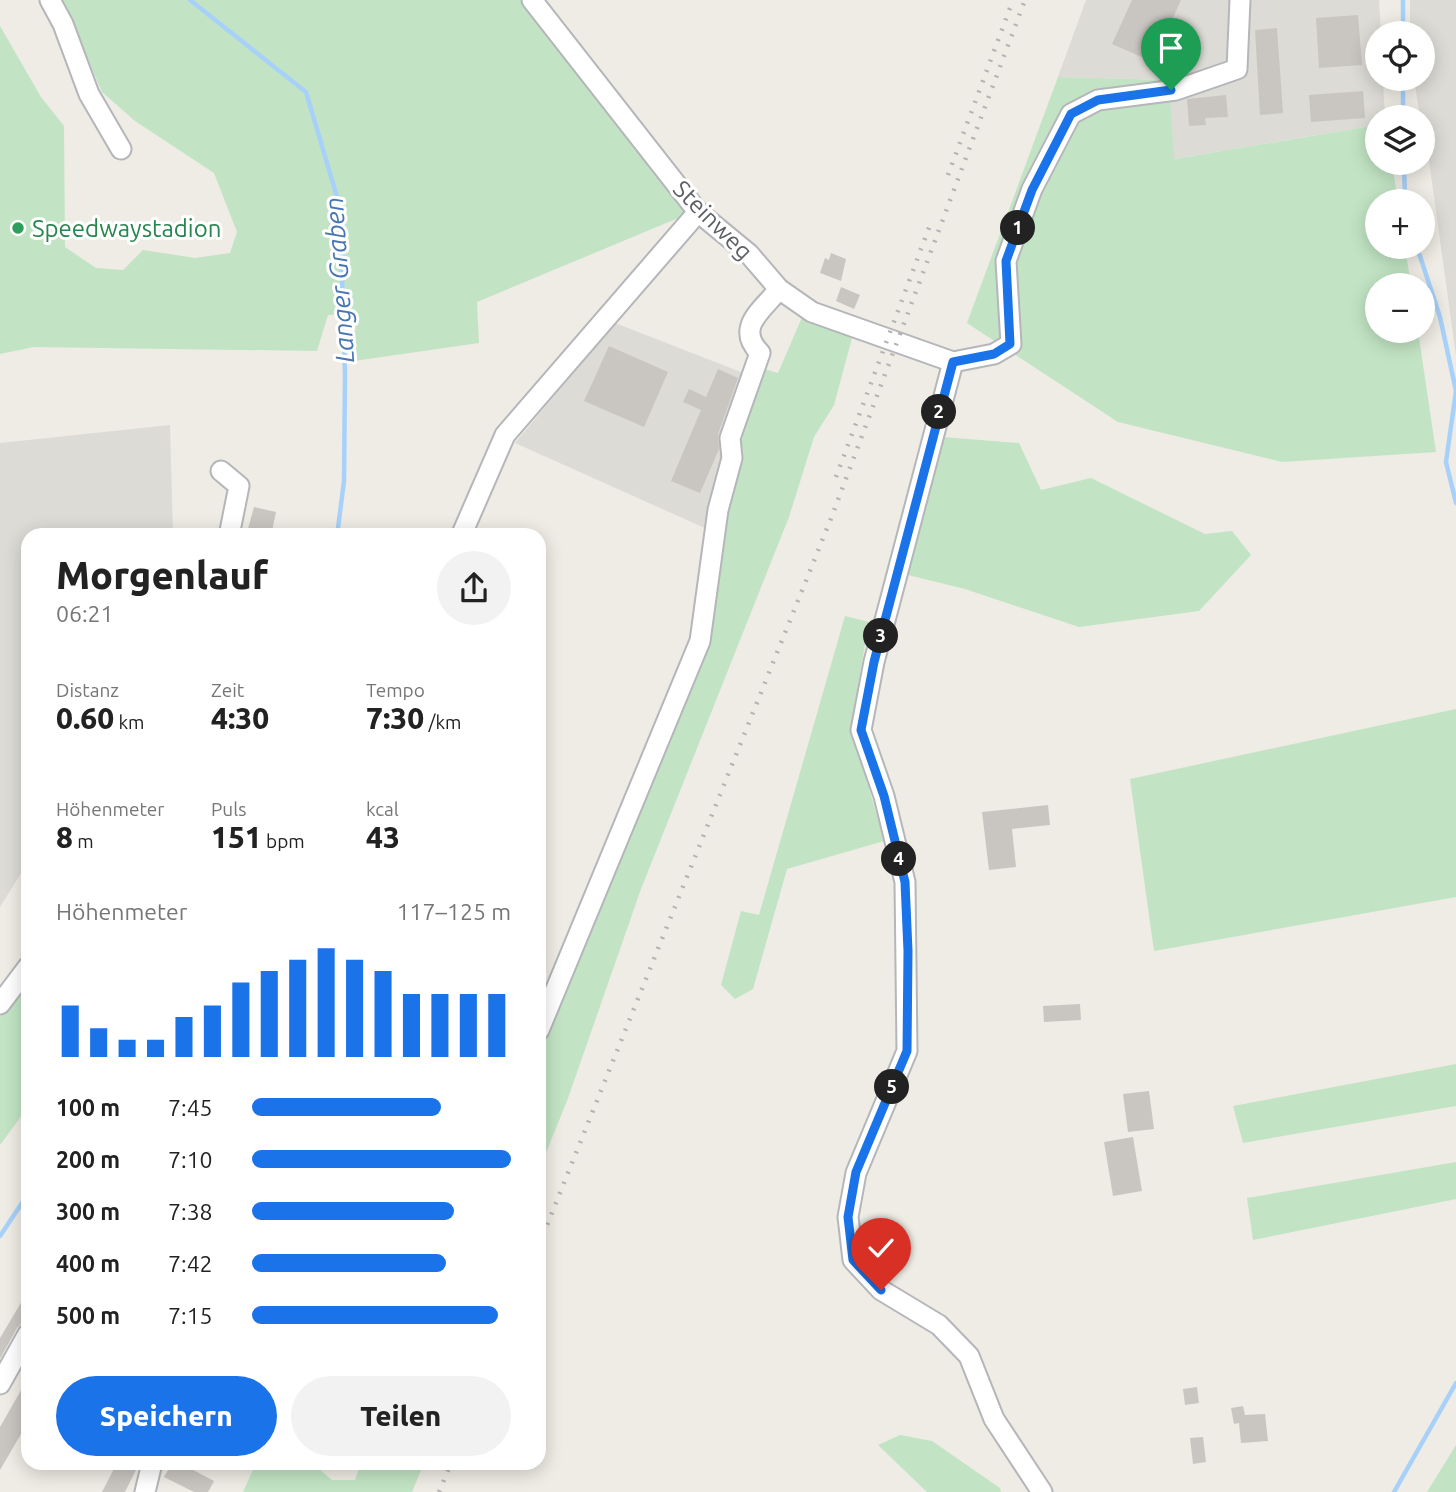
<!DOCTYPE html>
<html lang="de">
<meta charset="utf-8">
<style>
body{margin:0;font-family:Ubuntu,sans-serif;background:#f2f2f2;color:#222;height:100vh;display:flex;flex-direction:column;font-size:26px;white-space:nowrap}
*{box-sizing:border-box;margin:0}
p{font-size:23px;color:#767676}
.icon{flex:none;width:38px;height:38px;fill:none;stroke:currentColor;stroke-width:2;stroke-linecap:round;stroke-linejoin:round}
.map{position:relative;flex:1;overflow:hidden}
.drawer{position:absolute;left:21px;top:528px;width:525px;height:942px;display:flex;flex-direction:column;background:#fff;border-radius:21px;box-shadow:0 4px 18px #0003}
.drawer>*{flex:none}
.buttons{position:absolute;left:1365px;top:21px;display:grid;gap:14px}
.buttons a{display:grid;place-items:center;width:70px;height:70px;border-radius:50%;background:#fff;box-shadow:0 4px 18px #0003;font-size:35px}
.pin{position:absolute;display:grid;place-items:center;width:60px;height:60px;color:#fff;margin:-72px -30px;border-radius:50% 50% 50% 0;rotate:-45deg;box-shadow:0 0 7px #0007}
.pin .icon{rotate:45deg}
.km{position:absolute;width:35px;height:35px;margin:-18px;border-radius:50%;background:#222;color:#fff;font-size:19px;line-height:35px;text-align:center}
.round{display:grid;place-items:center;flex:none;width:74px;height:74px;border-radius:37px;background:#f2f2f2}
.head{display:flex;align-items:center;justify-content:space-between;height:119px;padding:0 35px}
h1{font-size:38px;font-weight:800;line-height:52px}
.stats{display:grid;grid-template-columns:repeat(3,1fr);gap:10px;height:119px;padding:7px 35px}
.stats div{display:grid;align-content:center}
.stats b{font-size:30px;font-weight:800}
.stats small{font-size:19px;font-weight:400}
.stats p{font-size:19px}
.chart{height:196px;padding:14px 35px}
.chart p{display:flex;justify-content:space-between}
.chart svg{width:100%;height:126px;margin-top:7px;stroke:#1a73e8;stroke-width:6}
.primary-button{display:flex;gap:14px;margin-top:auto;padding:14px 35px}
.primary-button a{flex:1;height:80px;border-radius:42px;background:#1a73e8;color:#fff;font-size:28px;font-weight:800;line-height:80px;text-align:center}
.primary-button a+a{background:#f2f2f2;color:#222}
ul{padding:0 35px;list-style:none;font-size:23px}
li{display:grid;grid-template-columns:112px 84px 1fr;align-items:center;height:52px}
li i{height:18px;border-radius:9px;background:#1a73e8}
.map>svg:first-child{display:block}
.industrial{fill:#dddbd6}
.green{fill:#c2e4c4}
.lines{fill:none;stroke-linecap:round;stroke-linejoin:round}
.stream{stroke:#a8d1fa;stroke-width:4.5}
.building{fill:#c9c6c2}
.minor-casing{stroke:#b5b6ba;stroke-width:23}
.minor{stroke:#fff;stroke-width:19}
.rail{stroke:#b3b3b4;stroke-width:4.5;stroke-dasharray:2 9;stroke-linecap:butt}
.route-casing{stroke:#fff;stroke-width:14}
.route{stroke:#1a73e8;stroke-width:9}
.leisure-dot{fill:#2e9e5b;stroke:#fff;stroke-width:2.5}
.labels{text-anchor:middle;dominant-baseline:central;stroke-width:6;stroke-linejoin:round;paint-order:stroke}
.street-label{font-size:24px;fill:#5c5f64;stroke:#fff}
.leisure-label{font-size:24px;fill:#27864d;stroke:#fff;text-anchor:start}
.water-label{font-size:26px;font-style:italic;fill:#4876b4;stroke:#fff}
</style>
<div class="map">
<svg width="1456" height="1492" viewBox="0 0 1456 1492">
<rect width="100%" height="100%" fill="#eeece4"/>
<!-- industrial -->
<g class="industrial">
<path d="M1086,0H1379L1381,33H1377V79H1383L1385,117H1377V125L1173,159L1169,80L1058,77Z"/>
<path d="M1410,0H1456V356L1423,117H1420L1414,79H1423V33H1410Z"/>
<path d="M615,323L746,374L707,529L515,443Z"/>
<path d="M170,425L173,535L28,536V862L0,907V443Z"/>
</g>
<!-- green -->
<g class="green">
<path d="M62,0H524L688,211L683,216L477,302L479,343L354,361L356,314L328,315L317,351L34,347L0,354V26L41,97L64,126L65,247L96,268L123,270L143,250L195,258L230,253L237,232L214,173L135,121L102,92Z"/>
<path d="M1058,77L1169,80L1174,159L1377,125V163H1392L1398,201H1377V247H1405L1411,285H1377V331H1418L1436,452L1282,462L1118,422L967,323Z"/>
<path d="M806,308L855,327L834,405L814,437L789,517L641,889L567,1101L539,1170V1043L606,887L703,641L741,427L761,368L778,373Z"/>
<path d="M943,437L1019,443L1041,490L1091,478L1205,534L1232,531L1251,555L1199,611L1079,627L965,589L904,574Z"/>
<path d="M845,616L869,622L851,725L884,841L787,869L753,989L735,999L721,985L741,911L759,915Z"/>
<path d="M1456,709V897L1154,951L1130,779Z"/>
<path d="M28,981V1107L0,1145V1017Z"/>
<path d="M1456,1064V1106L1243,1143L1233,1106Z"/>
<path d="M1456,1162V1199L1253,1240L1247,1198Z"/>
<path d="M900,1435L932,1441L1000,1488L1001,1492H927L878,1445Z"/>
<path d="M1456,1445V1492H1427Z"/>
<path d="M256,1463H312L332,1480H355L361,1463H424L412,1492H243Z"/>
</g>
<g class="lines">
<!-- stream -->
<g class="stream">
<path d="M190,0L306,92L340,207L345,374L344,481L337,536"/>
<path d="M1403,33V0"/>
<path d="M1403,79V117"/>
<path d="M1404,163L1405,201"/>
<path d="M1417,247L1440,317L1456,391L1446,462L1456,503"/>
<path d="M0,1236L28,1194"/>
<path d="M1394,1492L1456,1383"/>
</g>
</g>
<!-- building -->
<g class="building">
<path d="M1132,0H1181L1153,62L1112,44Z"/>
<path d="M1358,15L1362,65L1319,68L1316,18Z"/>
<path d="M1277,28L1283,113L1260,115L1255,30Z"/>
<path d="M1363,91L1365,118L1311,122L1309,95Z"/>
<path d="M1226,95L1228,117L1205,118L1206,125L1189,126L1187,99Z"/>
<path d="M831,253L846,259L841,281L820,273L825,258L829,260Z"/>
<path d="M841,287L860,295L854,309L836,301Z"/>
<path d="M609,346L668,372L644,427L584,401Z"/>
<path d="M718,369L738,378L718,434L719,449L700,493L671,481L701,410L683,402L689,389L706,397Z"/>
<path d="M254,507L276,512L271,536H246Z"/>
<path d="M1048,805L1050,825L1012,829L1016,867L989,870L982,812Z"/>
<path d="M1080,1004L1081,1020L1044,1022L1043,1006Z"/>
<path d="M1149,1091L1154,1129L1128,1132L1123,1094Z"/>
<path d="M1133,1137L1142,1191L1113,1196L1104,1142Z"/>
<path d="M28,1291V1316L17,1328L0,1359V1338Z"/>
<path d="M28,1378V1422L0,1470V1427Z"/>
<path d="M1197,1387L1199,1403L1185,1405L1183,1389Z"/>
<path d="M1243,1406L1245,1415L1265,1414L1268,1441L1241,1443L1239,1423L1234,1424L1231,1408Z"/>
<path d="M1203,1437L1206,1462L1193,1464L1190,1438Z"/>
<path d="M117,1463H128L137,1468L125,1492H102Z"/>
<path d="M172,1463H180L214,1481L208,1492H194L164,1477Z"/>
</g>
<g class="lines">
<!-- minor casing -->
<g class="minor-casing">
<g id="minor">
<path d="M50,0L63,24L89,94L121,149"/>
<path d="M532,0L698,212L749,254L779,289L812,312L953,362L874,662L861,730L884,796L905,882L907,1051L856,1173L848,1217L853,1260L881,1290L939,1325L969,1356L994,1419L1042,1492"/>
<path d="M953,362L994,354L1011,344L1006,261L1032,189L1071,114L1098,100L1176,90L1237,69L1240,0"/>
<path d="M221,471L239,486L229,536"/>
<path d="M461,536L505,435L698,212"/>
<path d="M0,1004L28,967"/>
<path d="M539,1030L700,641L718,510L732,458L730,438L760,353C734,327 764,309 779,289"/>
<path d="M0,1384L28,1334"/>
<path d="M145,1492L152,1463"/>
</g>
</g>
<!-- minor -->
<use href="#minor" class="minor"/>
<!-- rail -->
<g class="rail">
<path d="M948,175L1013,0"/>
<path d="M836,477L930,225"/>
<path d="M539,1245L832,516L1025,0"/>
<path d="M439,1492L451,1463"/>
</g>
</g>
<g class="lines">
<!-- route casing -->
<g class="route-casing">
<path id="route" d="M881,1290L853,1260L848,1217L856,1172L907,1051L908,951L905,882L884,796L861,730L874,662L953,362L994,354L1010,344L1006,261L1032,190L1071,114L1098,100L1171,90"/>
</g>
<!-- route -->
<use href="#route" class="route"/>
</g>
<!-- markers -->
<circle class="leisure-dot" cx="18" cy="228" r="7"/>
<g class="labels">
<!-- street labels -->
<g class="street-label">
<text transform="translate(713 220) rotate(45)">Steinweg</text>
</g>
<!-- leisure labels -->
<g class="leisure-label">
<text x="32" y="228">Speedwaystadion</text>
</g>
<!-- water labels -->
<g class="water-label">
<text transform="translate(339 280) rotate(-94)">Langer Graben</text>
</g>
</g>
</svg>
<div class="buttons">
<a><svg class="icon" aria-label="locate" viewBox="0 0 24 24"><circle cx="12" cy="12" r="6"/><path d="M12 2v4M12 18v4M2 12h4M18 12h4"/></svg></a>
<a><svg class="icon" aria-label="layers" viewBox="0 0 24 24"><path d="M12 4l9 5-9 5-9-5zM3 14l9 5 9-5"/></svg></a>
<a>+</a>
<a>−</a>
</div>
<div class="pin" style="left:1171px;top:90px;background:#1e9e55"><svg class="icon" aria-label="arrive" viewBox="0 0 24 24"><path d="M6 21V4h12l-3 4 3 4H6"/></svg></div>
<div class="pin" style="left:881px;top:1290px;background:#d93025"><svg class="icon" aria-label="check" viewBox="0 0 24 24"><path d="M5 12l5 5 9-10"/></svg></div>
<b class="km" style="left:1018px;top:228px">1</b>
<b class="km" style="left:939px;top:412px">2</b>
<b class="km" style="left:881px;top:636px">3</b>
<b class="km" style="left:899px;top:859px">4</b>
<b class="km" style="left:892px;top:1087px">5</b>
<section class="drawer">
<div class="head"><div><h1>Morgenlauf</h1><p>06:21</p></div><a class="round"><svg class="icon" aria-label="share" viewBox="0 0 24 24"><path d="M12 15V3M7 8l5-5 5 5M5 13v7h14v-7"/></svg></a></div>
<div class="stats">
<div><p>Distanz</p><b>0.60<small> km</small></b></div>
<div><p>Zeit</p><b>4:30</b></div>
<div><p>Tempo</p><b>7:30<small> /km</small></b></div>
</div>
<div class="stats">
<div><p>Höhenmeter</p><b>8<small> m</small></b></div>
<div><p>Puls</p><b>151<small> bpm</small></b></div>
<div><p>kcal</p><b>43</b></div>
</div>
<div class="chart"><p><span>Höhenmeter</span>117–125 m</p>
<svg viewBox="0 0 160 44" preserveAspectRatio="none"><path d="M5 44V26M15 44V34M25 44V38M35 44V38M45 44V30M55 44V26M65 44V18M75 44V14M85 44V10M95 44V6M105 44V10M115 44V14M125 44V22M135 44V22M145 44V22M155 44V22"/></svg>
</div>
<ul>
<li><b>100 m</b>7:45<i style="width:73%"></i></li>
<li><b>200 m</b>7:10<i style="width:100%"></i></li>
<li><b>300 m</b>7:38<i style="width:78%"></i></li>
<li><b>400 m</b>7:42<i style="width:75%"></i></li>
<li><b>500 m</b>7:15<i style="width:95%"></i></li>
</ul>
<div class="primary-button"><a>Speichern</a><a>Teilen</a></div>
</section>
</div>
